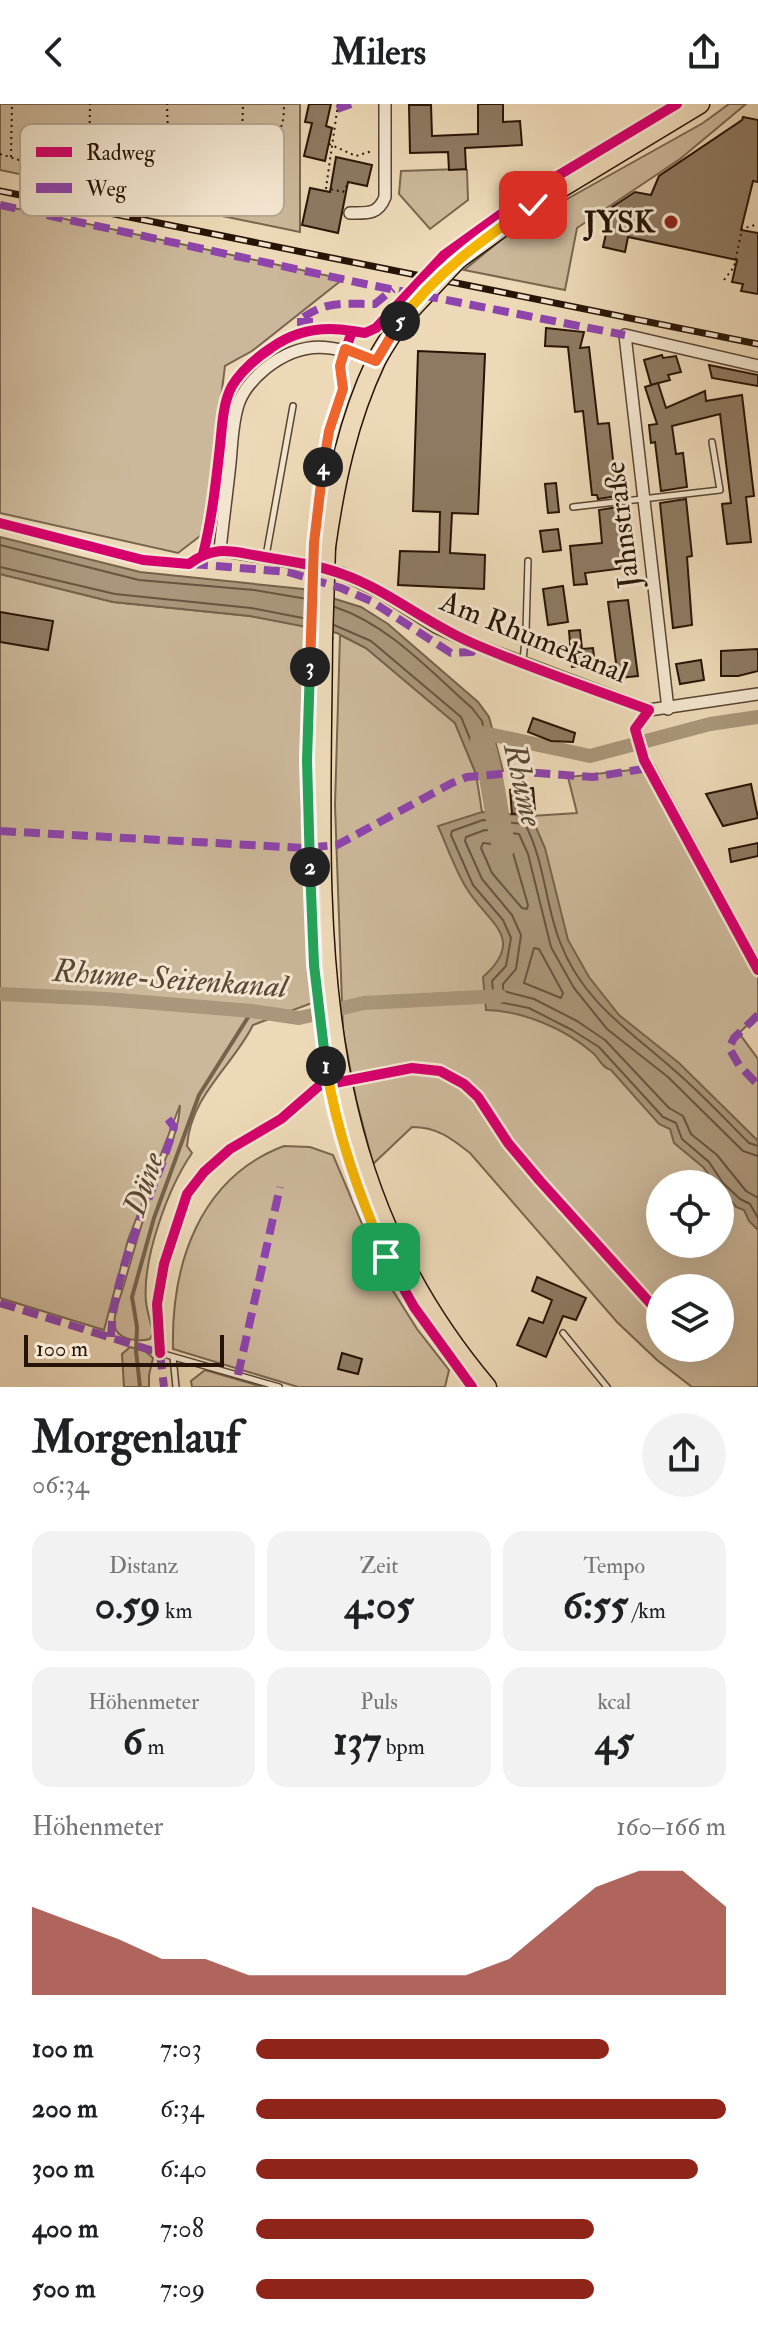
<!DOCTYPE html>
<html lang="de">
<meta charset="utf-8">
<style>
body{margin:0;font-family:"IM FELL Double Pica",serif;background:#f2f2f2;color:#202124;height:100vh;display:flex;flex-direction:column;font-size:30px;white-space:nowrap}
*{box-sizing:border-box;margin:0}
p{font-size:26px;color:#757577}
.icon{flex:none;width:44px;height:44px;fill:none;stroke:currentColor;stroke-width:2;stroke-linecap:round;stroke-linejoin:round}
.map{position:relative;height:1283px;overflow:hidden}
.drawer{display:flex;flex-direction:column;background:#fff;flex:1}
.drawer>*{flex:none}
.fabs{position:absolute;left:646px;top:1066px;display:grid;gap:16px}
.fabs a{display:grid;place-items:center;width:88px;height:88px;border-radius:50%;background:#fff;box-shadow:0 8px 32px #0002;font-size:40px}
.scale{position:absolute;left:24px;bottom:20px;width:200px;box-sizing:border-box;padding-left:8px;border:4px solid #271305;border-top:0;font-size:22px;line-height:28px;white-space:nowrap;color:#271305;-webkit-text-stroke:6px #f3e6d0;paint-order:stroke}
.pin{position:absolute;display:grid;place-items:center;width:68px;height:68px;color:#fff;margin:-34px;border-radius:16px;box-shadow:0 4px 12px #0006}
.km{position:absolute;width:40px;height:40px;margin:-20px;border-radius:50%;background:#222;color:#fff;font-size:22px;line-height:40px;text-align:center}
.round{display:grid;place-items:center;flex:none;width:84px;height:84px;border-radius:42px;background:#f2f2f2}
.summary{display:flex;align-items:center;justify-content:space-between;height:136px;padding:0 32px}
h1{font-size:44px;font-weight:700;line-height:60px}
.stats{display:grid;grid-template-columns:repeat(3,1fr);gap:12px;height:136px;padding:8px 32px}
.stats div{display:grid;align-content:center;border-radius:20px;background:#f2f2f2;text-align:center}
.stats b{font-size:40px;font-weight:700}
.stats small{font-size:22px;font-weight:400}
.stats p{font-size:22px}
.chart{height:224px;padding:16px 32px}
.chart p{display:flex;justify-content:space-between}
.chart svg{width:100%;height:144px;margin-top:8px;fill:#8f2418;opacity:.7}
ul{padding:0 32px;list-style:none;font-size:26px}
li{display:grid;grid-template-columns:128px 96px 1fr;align-items:center;height:60px}
li i{height:20px;border-radius:10px;background:#8f2418}
header{display:flex;justify-content:space-between;align-items:center;height:104px;padding:0 32px;background:#fff;font-size:36px;font-weight:700}
.map>svg:first-child{display:block}
.green{fill:#cbb799;stroke:#79654f;stroke-width:2;fill-rule:evenodd}
.water{fill:#aa967a;stroke:#76624b;stroke-width:2}
.lines{fill:none;stroke-linecap:round;stroke-linejoin:round}
.shore{stroke:#685440;stroke-width:2}
.stream{stroke:#76624b;stroke-width:4}
.canal{stroke:#aa967a;stroke-width:14}
.river{stroke:#aa967a;stroke-width:24}
.building{fill:#8e7a62;stroke:#271305;stroke-width:2}
.service-casing{stroke:#584432;stroke-width:8}
.minor-casing{stroke:#584432;stroke-width:14}
.primary-casing{stroke:#271305;stroke-width:21}
.path{stroke:#271305;stroke-width:2;stroke-dasharray:2 4;stroke-linecap:butt}
.service{stroke:#f3e6d0;stroke-width:5}
.minor{stroke:#f3e6d0;stroke-width:11}
.primary{stroke:#edd9b7;stroke-width:18}
.rail-casing{stroke:#271305;stroke-width:7}
.rail{stroke:#f3e6d0;stroke-width:4;stroke-dasharray:12;stroke-linecap:butt}
.primary-bridge-casing{stroke:#271305;stroke-width:21;stroke-linecap:butt}
.primary-bridge{stroke:#edd9b7;stroke-width:18}
.quiet{stroke:#8e44ad;stroke-width:8;stroke-dasharray:16 8;stroke-linecap:butt}
.cycleway-casing{stroke:#f3e6d0;stroke-width:15}
.cycleway{stroke:#d6006c;stroke-width:10}
.split-1-casing{stroke:#fff;stroke-width:16}
.split-2-casing{stroke:#fff;stroke-width:16}
.split-3-casing{stroke:#fff;stroke-width:16}
.split-4-casing{stroke:#fff;stroke-width:16}
.split-5-casing{stroke:#fff;stroke-width:16}
.split-6-casing{stroke:#fff;stroke-width:16}
.split-1{stroke:#f5b400;stroke-width:10}
.split-2{stroke:#22a559;stroke-width:10}
.split-3{stroke:#22a559;stroke-width:10}
.split-4{stroke:#f0652b;stroke-width:10}
.split-5{stroke:#f0652b;stroke-width:10}
.split-6{stroke:#f5b400;stroke-width:10}
.poi-dot{fill:#8f2418;stroke:#f3e6d0;stroke-width:3}
.labels{text-anchor:middle;dominant-baseline:central;stroke-width:6;stroke-linejoin:round;paint-order:stroke}
.poi-label{font-size:30px;font-weight:bold;fill:#271305;stroke:#f3e6d0;text-anchor:end}
.street-label{font-size:30px;fill:#271305;stroke:#f3e6d0}
.water-label{font-size:32px;font-style:italic;fill:#5b4734;stroke:#f3e6d0}
.key{fill:#f3e6d0;stroke:#b6a793;stroke-width:2}
.key-label{font-size:22px;fill:#271305}
</style>
<header><svg class="icon" aria-label="back" viewBox="0 0 24 24"><path d="M15 5l-7 7 7 7"/></svg>Milers<svg class="icon" aria-label="share" viewBox="0 0 24 24"><path d="M12 15V3M7 8l5-5 5 5M5 13v7h14v-7"/></svg></header>
<div class="map">
<svg width="758" height="1283" viewBox="0 0 758 1283">
<rect width="100%" height="100%" fill="#edd9b7"/>
<filter id="stains"><feTurbulence type="fractalNoise" baseFrequency=".0025" numOctaves="4"/><feColorMatrix values="0 0 0 0 .2 0 0 0 0 .09 0 0 0 0 .02 0 0 0 .5 -.17"/></filter>
<radialGradient id="worn" r=".72"><stop offset=".6" stop-color="#630" stop-opacity="0"/><stop offset="1" stop-color="#630" stop-opacity=".3"/></radialGradient>
<!-- green -->
<g class="green">
<path d="M0,0H300V128L0,66Z"/>
<path d="M729,0H746L680,55L577,124L565,186L464,166L517,123L703,19Z"/>
<path d="M460,65L467,66L468,96L430,125L399,90L401,67Z"/>
<path d="M0,101L343,175L252,247L225,262L204,429L178,449L0,409Z"/>
<path d="M0,470L113,498L250,512L305,522L301,700L312,899L253,921C232,963 191,991 187,1042L192,1049C168,1084 142,1155 146,1198C147,1208 151,1219 153,1229L150,1235C140,1238 121,1236 116,1226C111,1214 120,1195 123,1184C133,1150 142,1116 154,1083C164,1057 179,1029 180,1001L128,1136L104,1226L0,1194Z"/>
<path d="M340,531L366,544L455,619L476,670L482,708L531,712L577,709L568,673L649,664L758,866V911L739,929L758,955V1283H692L657,1256L617,1218L470,1049C451,1034 437,1023 412,1023L373,1060L356,995L343,927L335,701ZM660,1080H720V1140H660ZM660,1184H720V1244H660Z"/>
<path d="M284,1042L310,1043L333,1051L385,1174L417,1225L449,1266L445,1283H298L173,1245C171,1161 199,1074 284,1042Z"/>
<path d="M130,1243L145,1247L153,1254L149,1271V1283H124L122,1250Z"/>
<path d="M205,1266L263,1283H192L191,1277Z"/>
</g>
<!-- water -->
<g class="water">
<path d="M0,433L140,468L303,485L361,503L388,520L478,598L489,613L503,667L476,670L455,619L366,544L337,529L250,512L113,498L0,470Z"/>
<path d="M482,708L531,712L545,744L568,836L589,873L619,911L679,959L758,1037V1126L749,1117L744,1106L736,1103L720,1084V1080H716L703,1063L674,1039L670,1025L659,1020L611,966C601,963 600,955 593,949C564,924 523,907 486,906L483,873C527,834 488,819 467,785C455,766 447,742 438,722Z"/>
</g>
<g class="lines">
<!-- shore -->
<g class="shore">
<path d="M0,441L139,476L254,486L313,496"/>
<path d="M0,463L115,490L251,504L313,516"/>
<path d="M334,521L371,537L461,613L480,659H491L482,617L472,604C430,567 389,521 335,503"/>
<path d="M483,739L511,742L528,801L527,805L522,804L492,769L481,744Z"/>
<path d="M534,844L539,845L563,889L561,894L524,879Z"/>
<path d="M758,1042L749,1039C725,1015 701,989 674,966C630,927 582,897 560,838C545,800 545,758 525,720L483,716L452,727L451,731L473,781L503,816L511,834L506,862L492,877L494,897L529,904L572,926L599,943L663,1013L676,1019L682,1035L709,1058L723,1079L740,1095L750,1100L758,1114"/>
<path d="M758,1052L743,1047L668,973L607,925L574,884L551,843L528,750L519,730L485,726L466,733L465,737L482,775L512,811L521,831L516,865L503,880V887L534,895L577,917L605,936L669,1004L683,1012L691,1030L717,1051L746,1087L758,1094"/>
</g>
<!-- stream -->
<path class="stream" d="M140,1283L136,1247L137,1223L132,1193L154,1114L199,991L252,907"/>
<!-- canal -->
<g class="canal">
<path d="M479,628L590,652L710,620L758,613"/>
<path d="M0,890L106,895L252,907L299,914L364,899L500,892"/>
</g>
<!-- river -->
<path class="river" d="M482,637C494,672 494,707 504,742"/>
</g>
<!-- building -->
<g class="building">
<path d="M309,0H331L326,22L332,24L325,57L304,52L312,19L305,18Z"/>
<path d="M478,0H503V18L520,17L522,41L465,44L466,65L449,66L448,48L410,49L409,1H431L432,32L478,30Z"/>
<path d="M743,13L758,16V78L753,77L741,126L758,129V190L741,187L743,180L732,178L737,156L628,133L625,148L603,143L612,103L635,88L651,91L659,72L742,16Z"/>
<path d="M336,53L372,61L367,82L348,78L338,129L302,121L310,84L330,88Z"/>
<path d="M546,224L584,228L580,244L589,243L598,320L609,319L617,392L598,395L597,391H592L583,307L575,308L568,243L545,242Z"/>
<path d="M418,247L485,250L478,410L452,409L450,449L485,451L484,485L398,481L400,447L439,448L440,408L413,407Z"/>
<path d="M662,251L663,254L676,252L681,268L668,271L670,276L651,281L644,256Z"/>
<path d="M709,261L758,271V282L712,274Z"/>
<path d="M658,279L666,304L705,287L706,297L742,291L754,392L746,393L751,438L727,440L722,400L731,399L720,310L672,322L676,350L683,349L687,383L661,387L655,338L651,339L649,321L657,320L645,283Z"/>
<path d="M556,379L559,408L548,409L545,380Z"/>
<path d="M686,395L692,452L687,453L692,521L673,524L660,399Z"/>
<path d="M618,403L625,464L585,469L587,480L574,481L570,442L602,439L599,406Z"/>
<path d="M558,425L561,446L543,448L540,427Z"/>
<path d="M563,482L568,518L548,521L543,485Z"/>
<path d="M628,496L638,572L618,574L608,498Z"/>
<path d="M0,508L53,517L48,546L0,538Z"/>
<path d="M580,526L582,545L593,544L595,561L572,563L569,527Z"/>
<path d="M758,545V567L738,572H721V547Z"/>
<path d="M701,556L704,576L680,580L676,560Z"/>
<path d="M533,614L575,629L573,638L551,637L528,628Z"/>
<path d="M751,680L758,714L723,722L706,690Z"/>
<path d="M533,684L535,708L512,710L510,686Z"/>
<path d="M758,739V752L731,758L729,745Z"/>
<path d="M537,1173L586,1194L576,1216L563,1212L546,1253L517,1241L529,1214L543,1219L552,1196L532,1187Z"/>
<path d="M342,1249L362,1255L358,1270L338,1265Z"/>
</g>
<g class="lines">
<!-- service casing -->
<g class="service-casing">
<g id="service">
<path d="M573,403L720,386L712,338"/>
<path d="M0,419L143,456L189,460L203,450L219,446"/>
<path d="M266,452L293,302"/>
<path d="M523,556L526,527L528,457"/>
<path d="M635,625L649,606"/>
<path d="M563,1229L607,1283"/>
<path d="M160,1249L279,1283"/>
<path d="M173,1253L176,1283"/>
</g>
</g>
<!-- minor casing -->
<g class="minor-casing">
<g id="minor">
<path d="M350,109C367,109 378,111 385,93V0"/>
<path d="M376,257C334,241 304,234 266,264C255,273 244,285 239,298C232,317 232,339 230,359C227,388 223,417 220,446L309,461L341,469L384,490L436,523L474,540L649,606L758,590"/>
<path d="M668,605L625,231L758,262"/>
<path d="M649,664L758,866"/>
</g>
</g>
<!-- primary casing -->
<g class="primary-casing">
<g id="primary">
<path d="M457,156L533,101L700,0"/>
<path d="M326,443C335,379 348,316 376,257C383,243 393,229 402,215"/>
<path d="M323,535C321,806 299,1061 487,1283"/>
</g>
</g>
<!-- path -->
<g class="path">
<path d="M338,0L326,84L343,88L349,78"/>
<path d="M168,30L242,33L243,0"/>
<path d="M243,33C274,34 284,35 284,0"/>
<path d="M329,40L356,52L372,47"/>
<path d="M0,50L19,56L89,57L158,69L169,62L167,0"/>
<path d="M11,53L12,0"/>
<path d="M89,55L90,0"/>
<path d="M724,176L734,163L742,125L758,120"/>
</g>
<!-- service -->
<use href="#service" class="service"/>
<!-- minor -->
<use href="#minor" class="minor"/>
<!-- primary -->
<use href="#primary" class="primary"/>
<!-- rail casing -->
<g class="rail-casing">
<path id="rail" d="M0,87L758,240"/>
</g>
<!-- rail -->
<use href="#rail" class="rail"/>
<!-- primary-bridge casing -->
<g class="primary-bridge-casing">
<g id="primary-bridge">
<path d="M402,215L457,156"/>
<path d="M323,535L326,443"/>
</g>
</g>
<!-- primary-bridge -->
<use href="#primary-bridge" class="primary-bridge"/>
<!-- quiet -->
<g class="quiet">
<path d="M337,5L351,0"/>
<path d="M0,101L365,180L625,231"/>
<path d="M313,218H297C325,196 341,200 375,200L393,185"/>
<path d="M192,460L288,468L341,484L371,497L451,549L472,548L474,540"/>
<path d="M0,727L304,744L337,741L452,679L467,673L523,668L593,673L649,664L646,659"/>
<path d="M758,911L734,934L729,944L739,961L758,981"/>
<path d="M0,1199L160,1249L164,1283"/>
<path d="M111,1233C114,1159 154,1093 174,1023L168,1015"/>
<path d="M238,1271L280,1083"/>
</g>
<!-- cycleway casing -->
<g class="cycleway-casing">
<g id="cycleway">
<path d="M0,419L143,456L189,460C214,441 230,447 259,452C286,457 316,460 342,470C388,486 427,520 472,539C530,564 590,584 649,606L635,625L644,656L758,866"/>
<path d="M203,450C212,415 216,378 220,342C222,323 223,298 232,282C242,265 256,254 271,244C296,226 323,222 352,227"/>
<path d="M160,1249L157,1200L164,1160L187,1090L204,1068L230,1045L281,1015L319,982L412,964L440,967L464,980L478,993L508,1039L540,1077L660,1210"/>
<path d="M472,1283L414,1203L386,1153L360,1094L333,1006L318,903L307,656L312,468L319,381L329,327L343,285L340,262L352,227L365,229L376,224L444,151L539,83L677,0"/>
</g>
</g>
<!-- cycleway -->
<use href="#cycleway" class="cycleway"/>
</g>
<g class="lines">
<!-- split-1 casing -->
<g class="split-1-casing">
<path id="split-1" d="M326,962C337,1030 359,1091 386,1153"/>
</g>
<!-- split-2 casing -->
<g class="split-2-casing">
<path id="split-2" d="M310,763L314,861L326,962"/>
</g>
<!-- split-3 casing -->
<g class="split-3-casing">
<path id="split-3" d="M310,563L307,656L310,763"/>
</g>
<!-- split-4 casing -->
<g class="split-4-casing">
<path id="split-4" d="M310,563L314,439L323,363"/>
</g>
<!-- split-5 casing -->
<g class="split-5-casing">
<path id="split-5" d="M323,363L329,327L343,285L340,262L345,245L376,257L400,217"/>
</g>
<!-- split-6 casing -->
<g class="split-6-casing">
<path id="split-6" d="M400,217C436,169 484,134 533,101"/>
</g>
<!-- split-1 -->
<use href="#split-1" class="split-1"/>
<!-- split-2 -->
<use href="#split-2" class="split-2"/>
<!-- split-3 -->
<use href="#split-3" class="split-3"/>
<!-- split-4 -->
<use href="#split-4" class="split-4"/>
<!-- split-5 -->
<use href="#split-5" class="split-5"/>
<!-- split-6 -->
<use href="#split-6" class="split-6"/>
</g>
<!-- markers -->
<circle class="poi-dot" cx="671" cy="118" r="8"/>
<g class="labels">
<!-- poi labels -->
<g class="poi-label">
<text x="655" y="118">JYSK</text>
</g>
<!-- street labels -->
<g class="street-label">
<text transform="translate(622 421) rotate(-97)">Jahnstraße</text>
<text transform="translate(534 533) rotate(22)">Am Rhumekanal</text>
</g>
<!-- water labels -->
<g class="water-label">
<text transform="translate(523 681) rotate(77)">Rhume</text>
<text transform="translate(170 875) rotate(4)">Rhume-Seitenkanal</text>
<text transform="translate(144 1080) rotate(-71)">Düne</text>
</g>
</g>
<!-- legend -->
<rect x="20" y="20" width="264" height="92" rx="12" class="key"/>
<rect x="36" y="43" width="36" height="10" fill="#d6006c"/>
<rect x="36" y="79" width="36" height="10" fill="#8e44ad"/>
<g class="key-label">
<text x="86" y="56">Radweg</text>
<text x="86" y="92">Weg</text>
</g>
<rect width="100%" height="100%" filter="url(#stains)"/>
<rect width="100%" height="100%" fill="url(#worn)"/>
</svg>
<div class="fabs">
<a><svg class="icon" aria-label="locate" viewBox="0 0 24 24"><circle cx="12" cy="12" r="6"/><path d="M12 2v4M12 18v4M2 12h4M18 12h4"/></svg></a>
<a><svg class="icon" aria-label="layers" viewBox="0 0 24 24"><path d="M12 4l9 5-9 5-9-5zM3 14l9 5 9-5"/></svg></a>
</div>
<div class="scale">100 m</div>
<div class="pin" style="left:386px;top:1153px;background:#1e9e55"><svg class="icon" aria-label="arrive" viewBox="0 0 24 24"><path d="M6 21V4h12l-3 4 3 4H6"/></svg></div>
<div class="pin" style="left:533px;top:101px;background:#d93025"><svg class="icon" aria-label="check" viewBox="0 0 24 24"><path d="M5 12l5 5 9-10"/></svg></div>
<b class="km" style="left:326px;top:962px">1</b>
<b class="km" style="left:310px;top:763px">2</b>
<b class="km" style="left:310px;top:563px">3</b>
<b class="km" style="left:323px;top:363px">4</b>
<b class="km" style="left:400px;top:217px">5</b>
</div>
<section class="drawer">
<div class="summary"><div><h1>Morgenlauf</h1><p>06:34</p></div><a class="round"><svg class="icon" aria-label="share" viewBox="0 0 24 24"><path d="M12 15V3M7 8l5-5 5 5M5 13v7h14v-7"/></svg></a></div>
<div class="stats">
<div><p>Distanz</p><b>0.59<small> km</small></b></div>
<div><p>Zeit</p><b>4:05</b></div>
<div><p>Tempo</p><b>6:55<small> /km</small></b></div>
</div>
<div class="stats">
<div><p>Höhenmeter</p><b>6<small> m</small></b></div>
<div><p>Puls</p><b>137<small> bpm</small></b></div>
<div><p>kcal</p><b>45</b></div>
</div>
<div class="chart"><p><span>Höhenmeter</span>160–166 m</p>
<svg viewBox="0 0 160 44" preserveAspectRatio="none"><path d="M0 44V17L10 22L20 27L30 33L40 33L50 38L60 38L70 38L80 38L90 38L100 38L110 33L120 22L130 11L140 6L150 6L160 17V44z"/></svg>
</div>
<ul>
<li><b>100 m</b>7:03<i style="width:75%"></i></li>
<li><b>200 m</b>6:34<i style="width:100%"></i></li>
<li><b>300 m</b>6:40<i style="width:94%"></i></li>
<li><b>400 m</b>7:08<i style="width:72%"></i></li>
<li><b>500 m</b>7:09<i style="width:72%"></i></li>
</ul>
</section>
